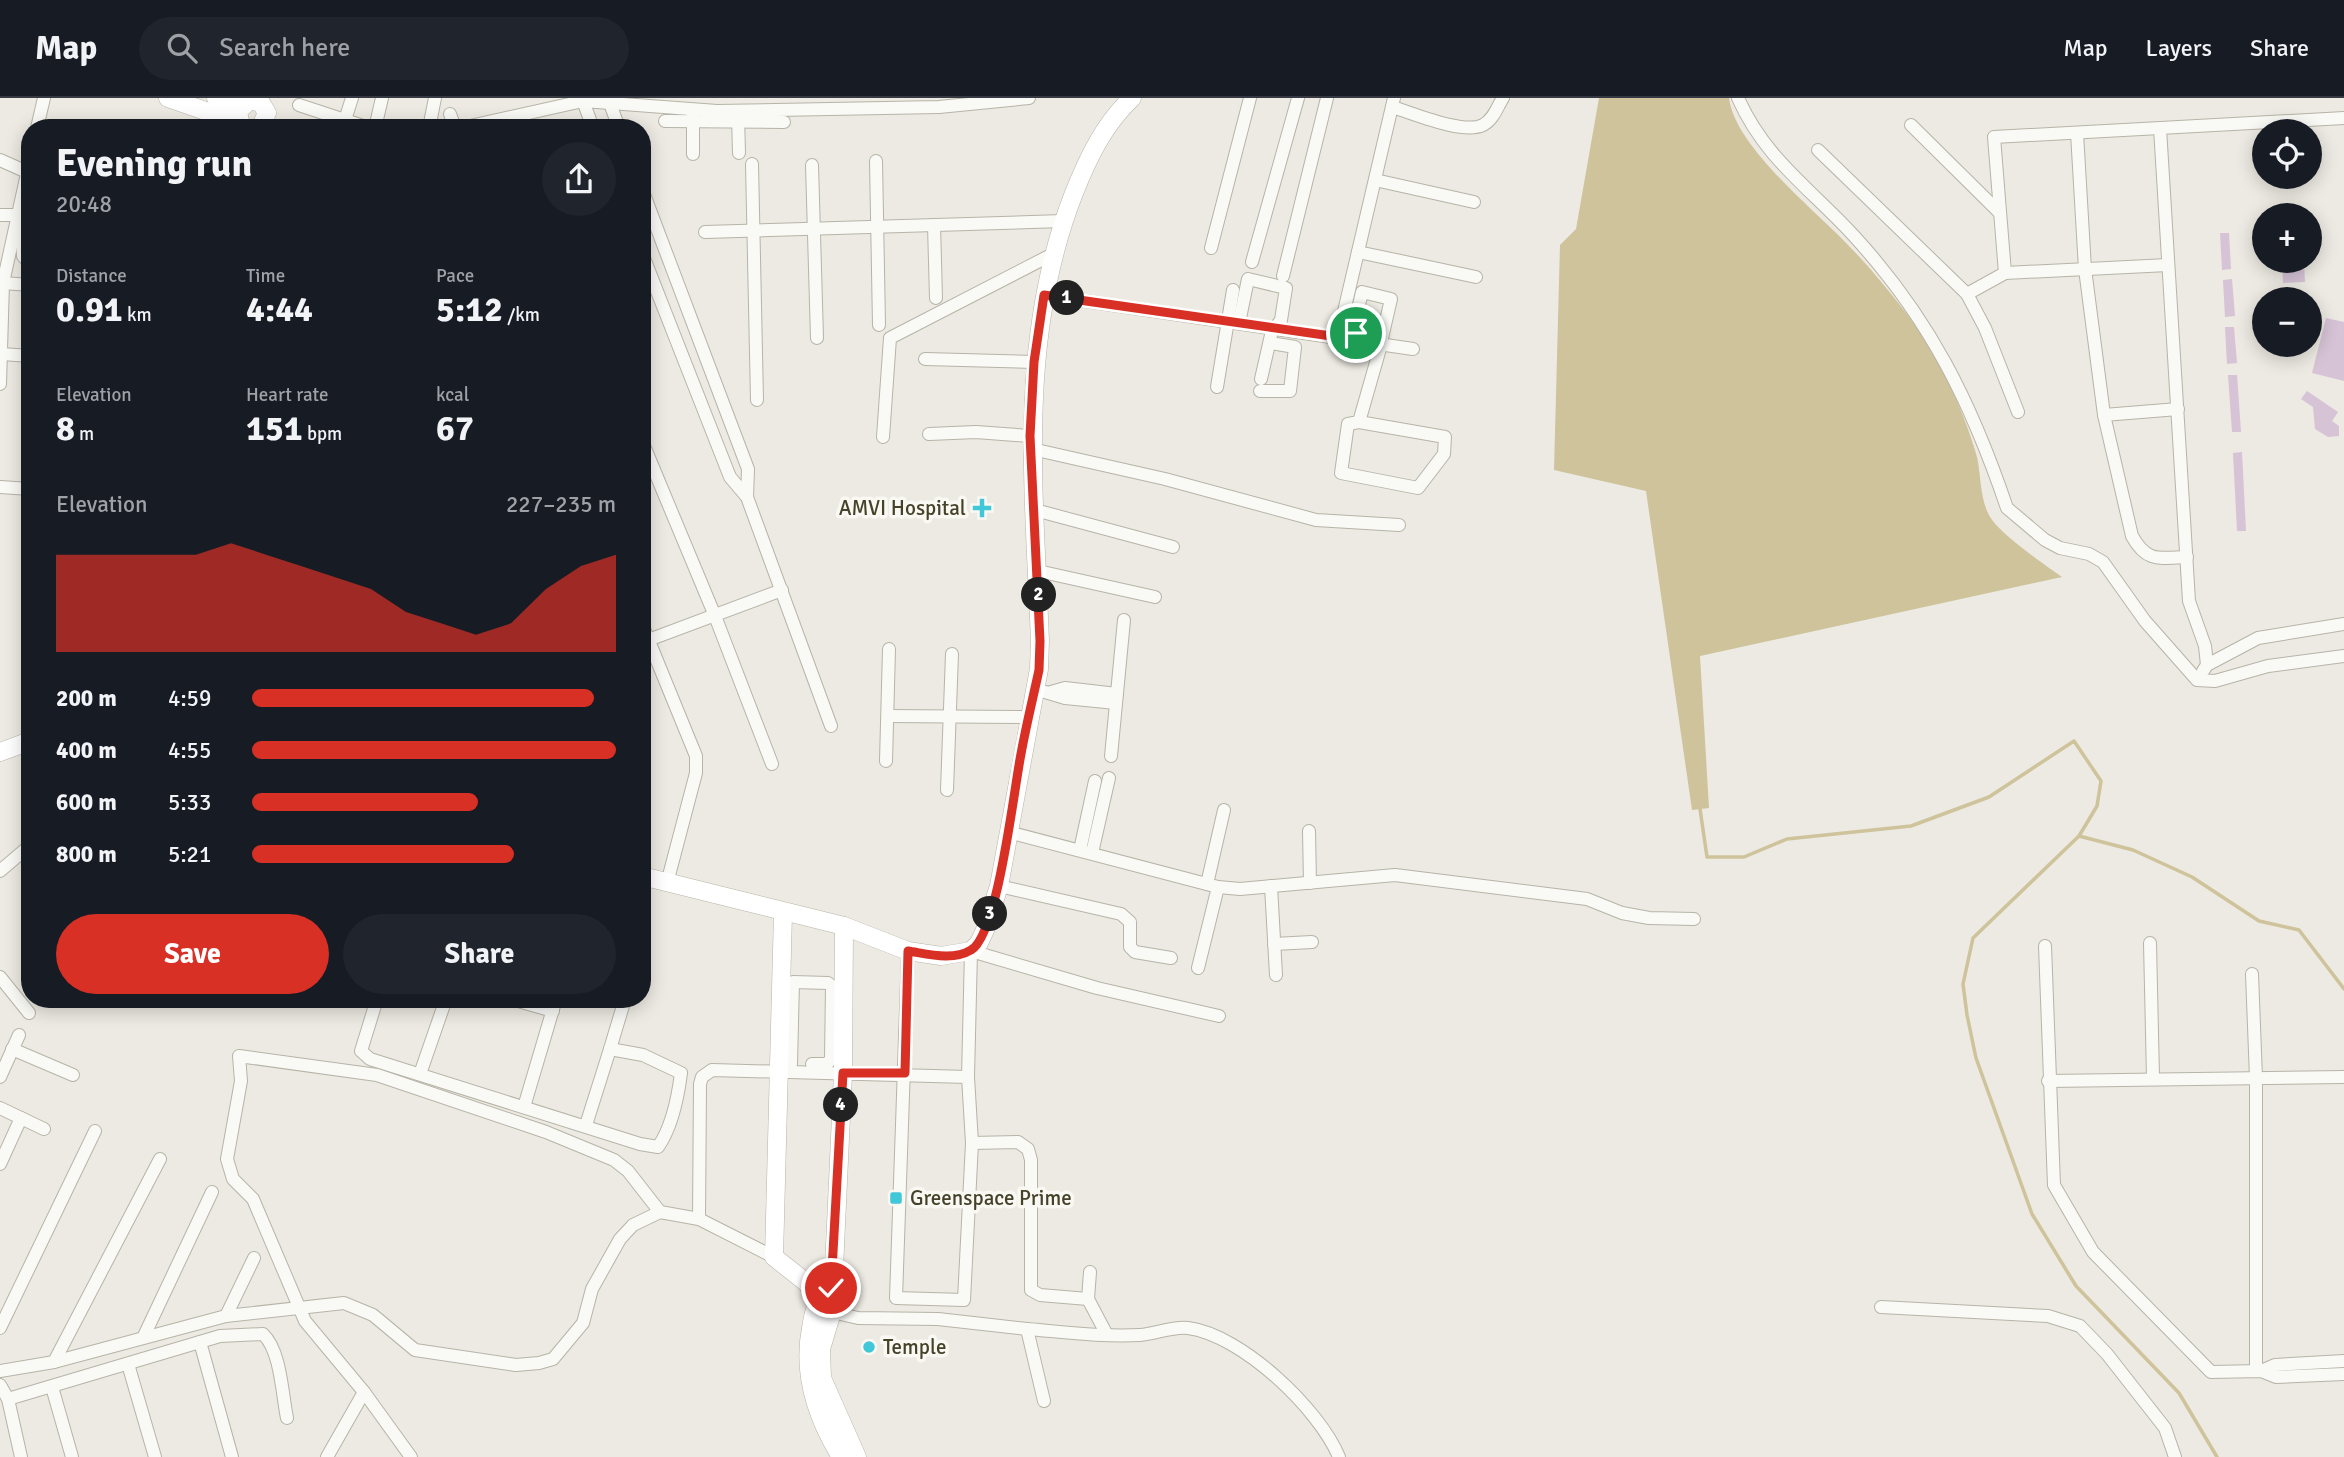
<!DOCTYPE html>
<meta charset="utf-8">
<style>
body{margin:0;font-family:Signika,sans-serif;background:#20242c;color:#f1f3f6;height:100vh;display:flex;flex-direction:column;font-size:26px;white-space:nowrap}
*{box-sizing:border-box;margin:0}
p{font-size:23px;color:#9ea1a6}
.icon{flex:none;width:38px;height:38px;fill:none;stroke:currentColor;stroke-width:2;stroke-linecap:round;stroke-linejoin:round}
.map{position:relative;flex:1;overflow:hidden}
.drawer{position:absolute;left:21px;top:21px;width:630px;height:889px;display:flex;flex-direction:column;background:#171b24;border-radius:28px;box-shadow:0 4px 18px #0003}
.drawer>*{flex:none}
.tools{position:absolute;left:2252px;top:21px;display:grid;gap:14px}
.tools a{display:grid;place-items:center;width:70px;height:70px;border-radius:50%;background:#171b24;box-shadow:0 4px 18px #0003;font-size:35px}
.pin{position:absolute;display:grid;place-items:center;width:60px;height:60px;color:#fff;margin:-30px;border:4px solid #fff;border-radius:50%;box-shadow:0 2px 7px #0007}
.km{position:absolute;width:35px;height:35px;margin:-18px;border-radius:50%;background:#222;color:#fff;font-size:19px;line-height:35px;text-align:center}
.round{display:grid;place-items:center;flex:none;width:74px;height:74px;border-radius:37px;background:#20242c}
.headline{display:flex;align-items:center;justify-content:space-between;height:119px;padding:0 35px}
h1{font-size:38px;font-weight:700;line-height:52px}
.figures{display:grid;grid-template-columns:repeat(3,1fr);gap:10px;height:119px;padding:7px 35px}
.figures div{display:grid;align-content:center}
.figures b{font-size:35px;font-weight:700}
.figures small{font-size:19px;font-weight:400}
.figures p{font-size:19px}
.chart{height:196px;padding:14px 35px}
.chart p{display:flex;justify-content:space-between}
.chart svg{width:100%;height:126px;margin-top:7px;fill:#d93025;opacity:.7}
.button{display:flex;gap:14px;margin-top:auto;padding:14px 35px}
.button a{flex:1;height:80px;border-radius:42px;background:#d93025;color:#fff;font-size:28px;font-weight:700;line-height:80px;text-align:center}
.button a+a{background:#20242c;color:#f1f3f6}
ul{padding:0 35px;list-style:none;font-size:23px}
li{display:grid;grid-template-columns:112px 84px 1fr;align-items:center;height:52px}
li i{height:18px;border-radius:9px;background:#d93025}
header{display:flex;align-items:center;gap:42px;box-sizing:border-box;height:98px;padding:0 35px;background:#171b24;border-bottom:2px solid #363941}
header strong{font-size:33px}
nav{display:flex;gap:38px;margin-inline-start:auto;font-size:24px}
.search{width:490px;height:63px;background:#20242c;display:flex;align-items:center;gap:18px;box-sizing:border-box;padding:0 24px;border-radius:38px;color:#9ea1a6;font-size:26px}
.map>svg:first-child{display:block}
.green{fill:#d6c3d6}
.water{fill:#cec39b}
.lines{fill:none;stroke-linecap:round;stroke-linejoin:round}
.stream{stroke:#cec39b;stroke-width:3.5}
.street-casing{stroke:#b7b4a7;stroke-width:14}
.secondary-casing{stroke:#b7b4a7;stroke-width:19}
.street{stroke:#f9f9f6;stroke-width:12}
.secondary{stroke:#fff;stroke-width:18}
.route-casing{stroke:#fff;stroke-width:14}
.route{stroke:#d93025;stroke-width:9}
.poi-dot{fill:#40c7d8;stroke:#f9f8f2;stroke-width:2.5}
.labels{text-anchor:middle;dominant-baseline:central;stroke-width:7;stroke-linejoin:round;paint-order:stroke}
.poi-label{font-size:21px;fill:#454229;stroke:#f9f8f2;text-anchor:start}
</style>
<header>
<strong>Map</strong>
<div class="search"><svg class="icon" aria-label="search" viewBox="0 0 24 24"><circle cx="10" cy="10" r="6"/><path d="M15 15l6 6"/></svg>Search here</div>
<nav><a>Map</a><a>Layers</a><a>Share</a></nav>
</header>
<div class="map">
<svg width="2344" height="1359" viewBox="0 0 2344 1359">
<rect width="100%" height="100%" fill="#eceae2"/>
<!-- green -->
<g class="green">
<path d="M2220,135H2229L2231,171L2222,172Z"/>
<path d="M2282,163H2304L2305,184L2283,185Z"/>
<path d="M2232,181L2235,218L2225,219L2223,182Z"/>
<path d="M2326,220L2344,224V283L2312,275Z"/>
<path d="M2225,229H2234L2237,265L2227,266Z"/>
<path d="M2228,277H2237L2241,334H2232Z"/>
<path d="M2307,293L2338,314L2332,323L2339,328V338L2328,339L2315,331L2313,309L2301,301Z"/>
<path d="M2242,354L2246,433H2237L2233,355Z"/>
</g>
<!-- water -->
<path class="water" d="M1599,0H1729C1735,49 1815,112 1848,147C1869,168 1889,193 1907,216C1938,258 1963,309 1977,359C1981,377 1980,401 1989,417C1998,435 2044,466 2062,479L1700,558L1709,710L1692,712L1646,393L1554,372L1560,147L1576,131Z"/>
<g class="lines">
<!-- stream -->
<g class="stream">
<path d="M1700,711L1707,759H1744L1787,741L1911,728L1989,699L2074,643L2101,683L2097,708L2079,738L1973,840L1963,886L1967,917L1976,960L2032,1116L2076,1188L2179,1295L2217,1359"/>
<path d="M2079,738L2133,752L2192,779L2259,823L2299,832L2344,891"/>
</g>
<!-- street casing -->
<g class="street-casing">
<g id="street">
<path d="M582,0L593,30"/>
<path d="M608,0L619,30"/>
<path d="M1738,0C1765,61 1811,91 1854,138C1930,221 1971,304 2007,410L2045,442L2060,450L2089,456L2103,464L2145,523L2197,582L2215,583L2268,568L2344,558"/>
<path d="M299,7L369,30"/>
<path d="M1392,9C1413,15 1463,37 1483,27C1494,21 1497,9 1503,0"/>
<path d="M450,16L455,30"/>
<path d="M738,17L739,55"/>
<path d="M345,22L352,0"/>
<path d="M665,23L784,24"/>
<path d="M1911,27L2000,115"/>
<path d="M37,30L44,0"/>
<path d="M375,30L382,0"/>
<path d="M429,30L435,0"/>
<path d="M461,30L583,3L717,13L939,9L1029,0"/>
<path d="M2160,30L2189,503L2205,548L2207,567"/>
<path d="M2077,35L2085,171L2104,317L2132,438C2147,465 2159,460 2187,459"/>
<path d="M1818,52L1967,196"/>
<path d="M693,56V15"/>
<path d="M0,62L27,74"/>
<path d="M876,63L879,227"/>
<path d="M752,66L757,302"/>
<path d="M812,67L817,240"/>
<path d="M1375,82L1474,104"/>
<path d="M642,91L748,371L747,399"/>
<path d="M0,117H17"/>
<path d="M18,123L21,124L23,158L30,166"/>
<path d="M934,127L936,200"/>
<path d="M705,134L1063,123"/>
<path d="M1211,150L1250,0"/>
<path d="M1358,154L1476,179"/>
<path d="M642,155L730,379L747,399L831,628"/>
<path d="M1252,164L1298,0"/>
<path d="M2005,175L1994,39L2344,20"/>
<path d="M1283,178L1327,0"/>
<path d="M3,185L30,187"/>
<path d="M1044,197L1413,251"/>
<path d="M1343,218L1356,220L1362,194L1391,201L1382,240L1356,235V220"/>
<path d="M1239,225L1248,181L1286,190L1281,222L1275,230"/>
<path d="M1338,239L1394,0"/>
<path d="M2,256L30,258"/>
<path d="M925,261L1034,264"/>
<path d="M1261,281L1271,237"/>
<path d="M0,286L3,185L30,62"/>
<path d="M1217,289L1233,192"/>
<path d="M1260,293H1290L1295,249L1270,245"/>
<path d="M2018,314L1985,230L1967,196L2005,175L2168,167"/>
<path d="M2104,317L2178,311"/>
<path d="M1359,324L1445,339L1444,356L1418,390L1341,375L1348,326L1359,324L1381,247"/>
<path d="M929,336L976,334L1030,338"/>
<path d="M883,339L890,240L1053,156"/>
<path d="M642,343L715,518L772,666"/>
<path d="M1032,351L1165,381L1316,422L1399,427"/>
<path d="M0,389L30,391"/>
<path d="M1035,412L1173,449"/>
<path d="M1038,473L1155,499"/>
<path d="M642,526L696,658V675L667,785"/>
<path d="M643,544L782,492"/>
<path d="M2203,573L2207,567L2258,540L2344,526"/>
<path d="M1035,591L1065,600L1116,605"/>
<path d="M1051,594L1065,590L1117,596"/>
<path d="M889,618L1029,619"/>
<path d="M1111,658L1124,522"/>
<path d="M886,663L889,551"/>
<path d="M947,692L952,556"/>
<path d="M1309,733L1310,785"/>
<path d="M1008,734L1218,789L1198,870"/>
<path d="M1080,752L1095,683"/>
<path d="M1092,755L1109,680"/>
<path d="M0,773L27,750"/>
<path d="M1207,786L1224,712"/>
<path d="M999,788L1121,816L1130,824V849L1135,854L1171,860"/>
<path d="M1271,788L1276,877"/>
<path d="M1218,789L1240,791L1395,777L1587,801L1622,815L1649,820L1694,821"/>
<path d="M642,833V842"/>
<path d="M2150,845L2153,979"/>
<path d="M1274,846L1312,844"/>
<path d="M2045,848L2054,1087L2093,1154L2211,1274L2261,1273L2276,1279L2344,1276"/>
<path d="M908,853L896,1200L964,1202L972,1045"/>
<path d="M2252,876L2256,980V1273"/>
<path d="M0,879L29,915"/>
<path d="M377,901L361,953L370,961L640,1046L658,1049C672,1029 678,999 681,975L643,957L610,951L586,1027"/>
<path d="M511,901L553,913"/>
<path d="M12,951L73,977"/>
<path d="M610,951L625,901"/>
<path d="M791,966L793,884L828,885L832,888L831,961L827,966H812"/>
<path d="M420,976L446,901"/>
<path d="M0,979L19,937"/>
<path d="M968,979L971,853L1097,890L1219,918"/>
<path d="M2048,983L2344,979"/>
<path d="M524,1009L556,901"/>
<path d="M0,1010L44,1031"/>
<path d="M0,1066L21,1020"/>
<path d="M699,1121L700,986L702,979L712,972L968,979L972,1045L1018,1044L1028,1051L1031,1062V1192L1040,1197L1088,1201"/>
<path d="M1090,1174L1088,1201L1107,1237"/>
<path d="M1881,1209L2048,1218L2080,1228L2107,1256L2165,1330L2175,1359"/>
<path d="M832,1214L858,1220L938,1221L1027,1231L1044,1303"/>
<path d="M226,1218L254,1160"/>
<path d="M0,1230L95,1033"/>
<path d="M1027,1231C1064,1234 1102,1239 1140,1237C1155,1236 1173,1228 1188,1230C1242,1237 1319,1311 1339,1359"/>
<path d="M144,1238L212,1094"/>
<path d="M200,1244L232,1359"/>
<path d="M54,1264L160,1061"/>
<path d="M128,1266L155,1359"/>
<path d="M0,1273L54,1264L226,1218L344,1205L373,1217L415,1252L516,1267L539,1265L553,1261L583,1225L592,1191L620,1141L633,1127L660,1114L699,1121L774,1159"/>
<path d="M2261,1273L2275,1267L2344,1263"/>
<path d="M0,1287L8,1301L21,1359"/>
<path d="M52,1289L72,1359"/>
<path d="M364,1294L411,1359"/>
<path d="M8,1301L220,1238L263,1236C281,1253 282,1296 287,1320"/>
<path d="M327,1359L364,1294L305,1223L253,1101L233,1081L227,1061L241,983L239,958L377,977L546,1034L614,1062L628,1073L660,1114"/>
</g>
</g>
<!-- secondary casing -->
<g class="secondary-casing">
<g id="secondary">
<path d="M168,0L240,25"/>
<path d="M216,0L241,8"/>
<path d="M246,30L240,25L238,13L250,2L261,5L267,15L260,30"/>
<path d="M0,654L30,643"/>
<path d="M642,778L844,828L908,853L941,858L971,853L979,845L985,832L999,788L1039,571L1040,543C1034,391 1017,240 1074,95C1088,60 1104,26 1132,0"/>
<path d="M783,815L774,1159L808,1186L816,1207L832,1214"/>
<path d="M844,828L843,975L832,1214L821,1251L822,1280L857,1359"/>
<path d="M822,1200C814,1209 813,1219 811,1230C802,1276 817,1320 841,1359"/>
</g>
</g>
<!-- street -->
<use href="#street" class="street"/>
<!-- secondary -->
<use href="#secondary" class="secondary"/>
</g>
<g class="lines">
<!-- route casing -->
<g class="route-casing">
<path id="route" d="M831,1190L843,975H905L908,853C928,856 953,863 971,852C998,837 1014,690 1021,656C1026,628 1033,600 1039,572L1040,543L1030,338L1034,264L1044,197L1338,239L1343,218L1356,220V235"/>
</g>
<!-- route -->
<use href="#route" class="route"/>
</g>
<!-- markers -->
<g class="poi-dot">
<path d="M978.5 399.5h7v7h7v7h-7v7h-7v-7h-7v-7h7z"/>
<rect x="889" y="1093" width="14" height="14" rx="3.5"/>
<circle cx="869" cy="1249" r="7"/>
</g>
<g class="labels">
<!-- poi labels -->
<g class="poi-label">
<text x="966" y="410" text-anchor="end">AMVI Hospital</text>
<text x="910" y="1100">Greenspace Prime</text>
<text x="883" y="1249">Temple</text>
</g>
</g>
</svg>
<div class="tools">
<a><svg class="icon" aria-label="locate" viewBox="0 0 24 24"><circle cx="12" cy="12" r="6"/><path d="M12 2v4M12 18v4M2 12h4M18 12h4"/></svg></a>
<a>+</a>
<a>−</a>
</div>
<div class="pin" style="left:1356px;top:235px;background:#1e9e55"><svg class="icon" aria-label="arrive" viewBox="0 0 24 24"><path d="M6 21V4h12l-3 4 3 4H6"/></svg></div>
<div class="pin" style="left:831px;top:1190px;background:#d93025"><svg class="icon" aria-label="check" viewBox="0 0 24 24"><path d="M5 12l5 5 9-10"/></svg></div>
<b class="km" style="left:1067px;top:200px">1</b>
<b class="km" style="left:1039px;top:497px">2</b>
<b class="km" style="left:990px;top:816px">3</b>
<b class="km" style="left:841px;top:1007px">4</b>
<section class="drawer">
<div class="headline"><div><h1>Evening run</h1><p>20:48</p></div><a class="round"><svg class="icon" aria-label="share" viewBox="0 0 24 24"><path d="M12 15V3M7 8l5-5 5 5M5 13v7h14v-7"/></svg></a></div>
<div class="figures">
<div><p>Distance</p><b>0.91<small> km</small></b></div>
<div><p>Time</p><b>4:44</b></div>
<div><p>Pace</p><b>5:12<small> /km</small></b></div>
</div>
<div class="figures">
<div><p>Elevation</p><b>8<small> m</small></b></div>
<div><p>Heart rate</p><b>151<small> bpm</small></b></div>
<div><p>kcal</p><b>67</b></div>
</div>
<div class="chart"><p><span>Elevation</span>227–235 m</p>
<svg viewBox="0 0 160 44" preserveAspectRatio="none"><path d="M0 44V10L10 10L20 10L30 10L40 10L50 6L60 10L70 14L80 18L90 22L100 30L110 34L120 38L130 34L140 22L150 14L160 10V44z"/></svg>
</div>
<ul>
<li><b>200 m</b>4:59<i style="width:94%"></i></li>
<li><b>400 m</b>4:55<i style="width:100%"></i></li>
<li><b>600 m</b>5:33<i style="width:62%"></i></li>
<li><b>800 m</b>5:21<i style="width:72%"></i></li>
</ul>
<div class="button"><a>Save</a><a>Share</a></div>
</section>
</div>
